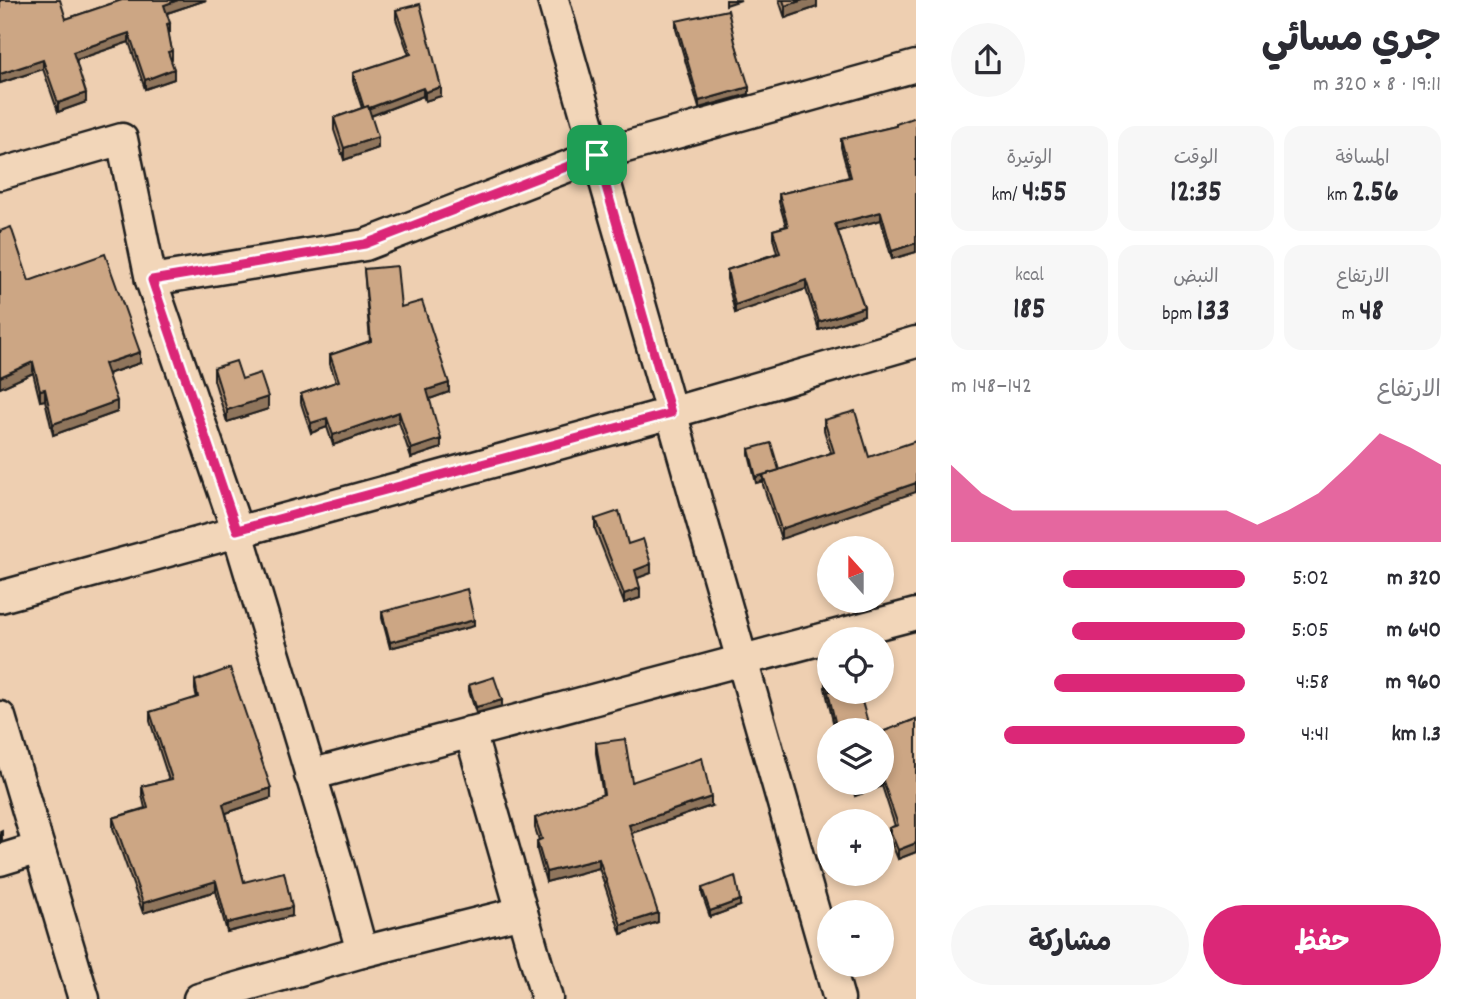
<!DOCTYPE html>
<html lang="ar">
<meta charset="utf-8">
<style>
body{margin:0;font-family:Dekko,"Playpen Sans Arabic",sans-serif;background:#f7f7f7;color:#2b2b33;direction:rtl;height:100vh;display:flex;flex-direction:column;font-size:26px;white-space:nowrap}
*{box-sizing:border-box;margin:0}
p{font-size:23px;color:#7c7c81}
.icon{flex:none;width:38px;height:38px;fill:none;stroke:currentColor;stroke-width:2;stroke-linecap:round;stroke-linejoin:round}
.map{position:relative;flex:1;overflow:hidden;direction:ltr}
.details{display:flex;flex-direction:column;background:#fff;width:560px}
.details>*{flex:none}
.needle{width:46px;rotate:339deg}
.fabs{position:absolute;left:817px;top:536px;display:grid;gap:14px}
.fabs a{display:grid;place-items:center;width:77px;height:77px;border-radius:50%;background:#fff;box-shadow:0 4px 10px #0003;font-size:35px}
.pin{position:absolute;display:grid;place-items:center;width:60px;height:60px;color:#fff;margin:-30px;border-radius:14px;box-shadow:0 4px 10px #0006}
.round{display:grid;place-items:center;flex:none;width:74px;height:74px;border-radius:37px;background:#f7f7f7}
.summary{display:flex;align-items:center;justify-content:space-between;height:119px;padding:0 35px}
h1{font-size:38px;font-weight:700;line-height:52px}
.stats{display:grid;grid-template-columns:repeat(3,1fr);gap:10px;height:119px;padding:7px 35px}
.stats div{display:grid;align-content:center;border-radius:18px;background:#f7f7f7;text-align:center}
.stats b{font-size:30px;font-weight:700}
.stats small{font-size:19px;font-weight:400}
.stats p{font-size:19px}
.chart{height:196px;padding:14px 35px}
.chart p{display:flex;justify-content:space-between}
.chart svg{width:100%;height:126px;margin-top:7px;fill:#db2777;opacity:.7}
.action{display:flex;gap:14px;margin-top:auto;padding:14px 35px}
.action a{flex:1;height:80px;border-radius:42px;background:#db2777;color:#fff;font-size:28px;font-weight:700;line-height:80px;text-align:center}
.action a+a{background:#f7f7f7;color:#2b2b33}
ul{padding:0 35px;list-style:none;font-size:23px}
li{display:grid;grid-template-columns:112px 84px 1fr;align-items:center;height:52px}
li i{height:18px;border-radius:9px;background:#db2777}
main{display:flex;flex:1;min-height:0}
.map>svg:first-child{display:block}
.lines{fill:none;stroke-linecap:round;stroke-linejoin:round}
.street-casing{stroke:#1c1c1c;stroke-width:35}
.street{stroke:#f2d6b9;stroke-width:30}
.wall{fill:#af8f72;stroke:#1c1c1c;stroke-width:2}
.shaded-wall{fill:#8f745c;stroke:#1c1c1c;stroke-width:2}
.building{fill:#cca684;stroke:#1c1c1c;stroke-width:2}
.route-casing{stroke:#fff;stroke-width:14}
.route{stroke:#db2777;stroke-width:9}
</style>
<main>
<section class="details">
<div class="summary"><div><h1>جري مسائي</h1><p>19:11 · 8 × 320 m</p></div><a class="round"><svg class="icon" aria-label="share" viewBox="0 0 24 24"><path d="M12 15V3M7 8l5-5 5 5M5 13v7h14v-7"/></svg></a></div>
<div class="stats">
<div><p>المسافة</p><b>2.56<small> km</small></b></div>
<div><p>الوقت</p><b>12:35</b></div>
<div><p>الوتيرة</p><b>4:55<small> /km</small></b></div>
</div>
<div class="stats">
<div><p>الارتفاع</p><b>48<small> m</small></b></div>
<div><p>النبض</p><b>133<small> bpm</small></b></div>
<div><p>kcal</p><b>185</b></div>
</div>
<div class="chart"><p><span>الارتفاع</span>142–148 m</p>
<svg viewBox="0 0 160 44" preserveAspectRatio="none"><path d="M0 44V17L10 27L20 33L30 33L40 33L50 33L60 33L70 33L80 33L90 33L100 38L110 33L120 27L130 17L140 6L150 11L160 17V44z"/></svg>
</div>
<ul>
<li><b>320 m</b>5:02<i style="width:62%"></i></li>
<li><b>640 m</b>5:05<i style="width:59%"></i></li>
<li><b>960 m</b>4:58<i style="width:65%"></i></li>
<li><b>1.3 km</b>4:41<i style="width:82%"></i></li>
</ul>
<div class="action"><a>حفظ</a><a>مشاركة</a></div>
</section>
<div class="map">
<svg width="916" height="999" viewBox="0 0 916 999">
<rect width="100%" height="100%" fill="#eecfb1"/>
<filter id="ink" filterUnits="userSpaceOnUse"><feTurbulence type="fractalNoise" baseFrequency=".0143" numOctaves="2"/><feDisplacementMap in="SourceGraphic" scale="14" xChannelSelector="R" yChannelSelector="G"/><feConvolveMatrix kernelMatrix="1 2 1 2 8 2 1 2 1" color-interpolation-filters="sRGB"/></filter>
<g filter="url(#ink)">
<g class="lines">
<!-- street casing -->
<g class="street-casing">
<g id="street">
<path d="M553,0L839,999"/>
<path d="M0,174L122,139L151,280L237,530L339,868L362,952L522,912"/>
<path d="M151,280L365,245L597,155L916,66"/>
<path d="M0,597L671,413L916,342"/>
<path d="M0,717L84,999"/>
<path d="M470,732L547,999"/>
<path d="M310,775L916,614"/>
<path d="M0,860L39,848"/>
<path d="M199,999L362,952"/>
</g>
</g>
<!-- street -->
<use href="#street" class="street"/>
</g>
<!-- wall -->
<g class="wall">
<path d="M0,0L17,1L66,19L122,0H206L167,13L170,32H168L172,51V60L171,61L174,79L145,89L129,42L76,60L86,102L58,112L43,69L0,83Z"/>
<path d="M779,0H817V7L785,18Z"/>
<path d="M396,10L441,96L425,101L423,96L371,116L378,148L344,160L334,130V118L362,108L353,81V73L409,55L396,19Z"/>
<path d="M676,21L735,42L749,94L699,108L676,29Z"/>
<path d="M916,117V252L892,259L881,220L838,231L864,315L819,330L806,289L735,313L727,279V270L777,253L773,238V230L786,226L779,202V194L849,177L841,147V139L896,126Z"/>
<path d="M0,231L29,281L140,363L108,374L117,412L53,435L45,400L40,401L33,373L0,388Z"/>
<path d="M364,269L401,307L449,392L429,399L441,448L411,458L399,422L333,445L327,427L311,433L301,403V394L336,382L330,364V355L370,341Z"/>
<path d="M214,368L242,379L268,409L227,422L214,380Z"/>
<path d="M824,420L869,457L781,539L763,485V481L756,483L749,455V449L779,470L831,453L824,430Z"/>
<path d="M595,519L628,544L651,573L637,578L640,598L624,603L595,529Z"/>
<path d="M382,612L474,626L390,648L382,618Z"/>
<path d="M825,679L870,730H835L825,688Z"/>
<path d="M195,681L271,798L226,813L244,882L292,916L227,932L216,891L143,913L113,828V818L145,808L142,795V786L169,780L150,721V712L197,698L195,690Z"/>
<path d="M469,685L502,706L476,713L469,691Z"/>
<path d="M916,719V852L898,859L889,837V828L895,826L882,786L855,796L850,782H882V732Z"/>
<path d="M596,743L632,782L711,806L631,833L658,922L621,934L599,868L546,882L537,850V841L539,840L535,828V818L603,795L596,753Z"/>
<path d="M702,888L740,906L710,917L702,894Z"/>
</g>
<!-- shaded-wall -->
<g class="shaded-wall">
<path d="M178,0H206L164,14V5Z"/>
<path d="M726,0H741L726,5Z"/>
<path d="M803,0H817V7L785,18V6Z"/>
<path d="M170,23V32L167,33V24Z"/>
<path d="M129,33V42L73,61V52Z"/>
<path d="M43,60V69L0,83V74Z"/>
<path d="M174,69V79L145,89V80Z"/>
<path d="M441,87V96L425,101V92Z"/>
<path d="M749,87V94L699,108V101Z"/>
<path d="M423,88V96L365,118V110Z"/>
<path d="M86,93V102L58,112V103Z"/>
<path d="M378,137V148L344,160V148Z"/>
<path d="M881,212V220L835,232V224Z"/>
<path d="M916,243V252L892,259V251Z"/>
<path d="M806,280V289L735,313V305Z"/>
<path d="M864,307V315L819,330V322Z"/>
<path d="M140,352V363L104,375V364Z"/>
<path d="M33,362V373L0,388V377Z"/>
<path d="M449,383V392L427,400V390Z"/>
<path d="M45,389V400L40,401V390Z"/>
<path d="M268,397V409L227,422V410Z"/>
<path d="M117,401V412L53,435V424Z"/>
<path d="M399,412V422L333,445V435Z"/>
<path d="M327,418V427L311,433V423Z"/>
<path d="M441,439V448L411,458V449Z"/>
<path d="M763,475V481L756,483V477Z"/>
<path d="M916,483V492L781,539V529Z"/>
<path d="M651,564V573L635,579V570Z"/>
<path d="M640,588V598L624,603V594Z"/>
<path d="M474,620V626L390,648V642Z"/>
<path d="M502,700V706L476,713V707Z"/>
<path d="M869,782H882V786L855,796V787Z"/>
<path d="M271,788V798L223,814V804Z"/>
<path d="M711,797V806L629,834V825Z"/>
<path d="M2,830V841L0,842V831Z"/>
<path d="M916,843V852L898,859V850Z"/>
<path d="M599,859V868L546,882V872Z"/>
<path d="M216,881V891L143,913V903Z"/>
<path d="M740,900V906L710,917V911Z"/>
<path d="M292,907V916L227,932V923Z"/>
<path d="M658,913V922L621,934V925Z"/>
</g>
<!-- building -->
<g class="building">
<path d="M0,0H17V1L22,0H60L66,19L122,0H178L164,5L170,23L167,24L172,51L168,52L174,69L145,80L129,33L73,52L86,93L58,103L43,60L0,74Z"/>
<path d="M783,0H803L785,6Z"/>
<path d="M420,4L441,87L425,92L423,88L369,108L368,106L364,108L353,73L411,54L396,10Z"/>
<path d="M728,10L735,42L749,87L699,101L676,21Z"/>
<path d="M368,106L378,137L344,148L334,118Z"/>
<path d="M916,117V243L892,251L881,212L835,224L864,307L819,322L806,280L735,305L727,270L780,253L773,230L788,226L779,194L851,177L841,139L896,126V124Z"/>
<path d="M11,227L29,281L105,254L140,352L104,364L117,401L53,424L45,389L40,390L33,362L0,377V231Z"/>
<path d="M397,266L401,307L422,301L449,383L427,390L441,439L411,449L399,412L333,435L327,418L311,423L301,394L339,381L330,355L371,341L364,269Z"/>
<path d="M236,361L242,379L260,373L268,397L227,410L214,368Z"/>
<path d="M855,411L869,457L916,441V483L781,529L763,475L834,452L824,420Z"/>
<path d="M771,443L779,470L756,477L749,449Z"/>
<path d="M619,511L628,544L643,539L651,564L635,570L640,588L624,594L595,519Z"/>
<path d="M467,589L474,620L390,642L382,612Z"/>
<path d="M230,668L271,788L223,804L244,882L284,872L292,907L227,923L216,881L143,903L113,818L148,808L142,786L172,779L150,712L198,697L195,681Z"/>
<path d="M494,677L502,700L476,707L469,685Z"/>
<path d="M830,678V691H859L870,730H837L825,679Z"/>
<path d="M916,719V843L898,850L889,828L898,825L882,778V732Z"/>
<path d="M625,739L632,782L702,758L711,797L629,825L658,913L621,925L599,859L546,872L537,841L542,839L535,818L604,794L596,743Z"/>
<path d="M853,782H869L855,787Z"/>
<path d="M735,876L740,900L710,911L702,888Z"/>
</g>
</g>
<g class="lines" filter="url(#ink)">
<!-- route casing -->
<g class="route-casing">
<path id="route" d="M597,155L671,413L237,530L152,280L365,244Z"/>
</g>
<!-- route -->
<use href="#route" class="route"/>
</g>
</svg>
<div class="fabs">
<a><svg class="needle" viewBox="-14 -14 28 28"><path d="M0-13l5 13h-10z" fill="#e53935"/><path d="M0 13l5-13h-10z" fill="#7c7c81"/></svg></a>
<a><svg class="icon" aria-label="locate" viewBox="0 0 24 24"><circle cx="12" cy="12" r="6"/><path d="M12 2v4M12 18v4M2 12h4M18 12h4"/></svg></a>
<a><svg class="icon" aria-label="layers" viewBox="0 0 24 24"><path d="M12 4l9 5-9 5-9-5zM3 14l9 5 9-5"/></svg></a>
<a>+</a>
<a>−</a>
</div>
<div class="pin" style="left:597px;top:155px;background:#1e9e55"><svg class="icon" aria-label="arrive" viewBox="0 0 24 24"><path d="M6 21V4h12l-3 4 3 4H6"/></svg></div>
</div>
</main>
